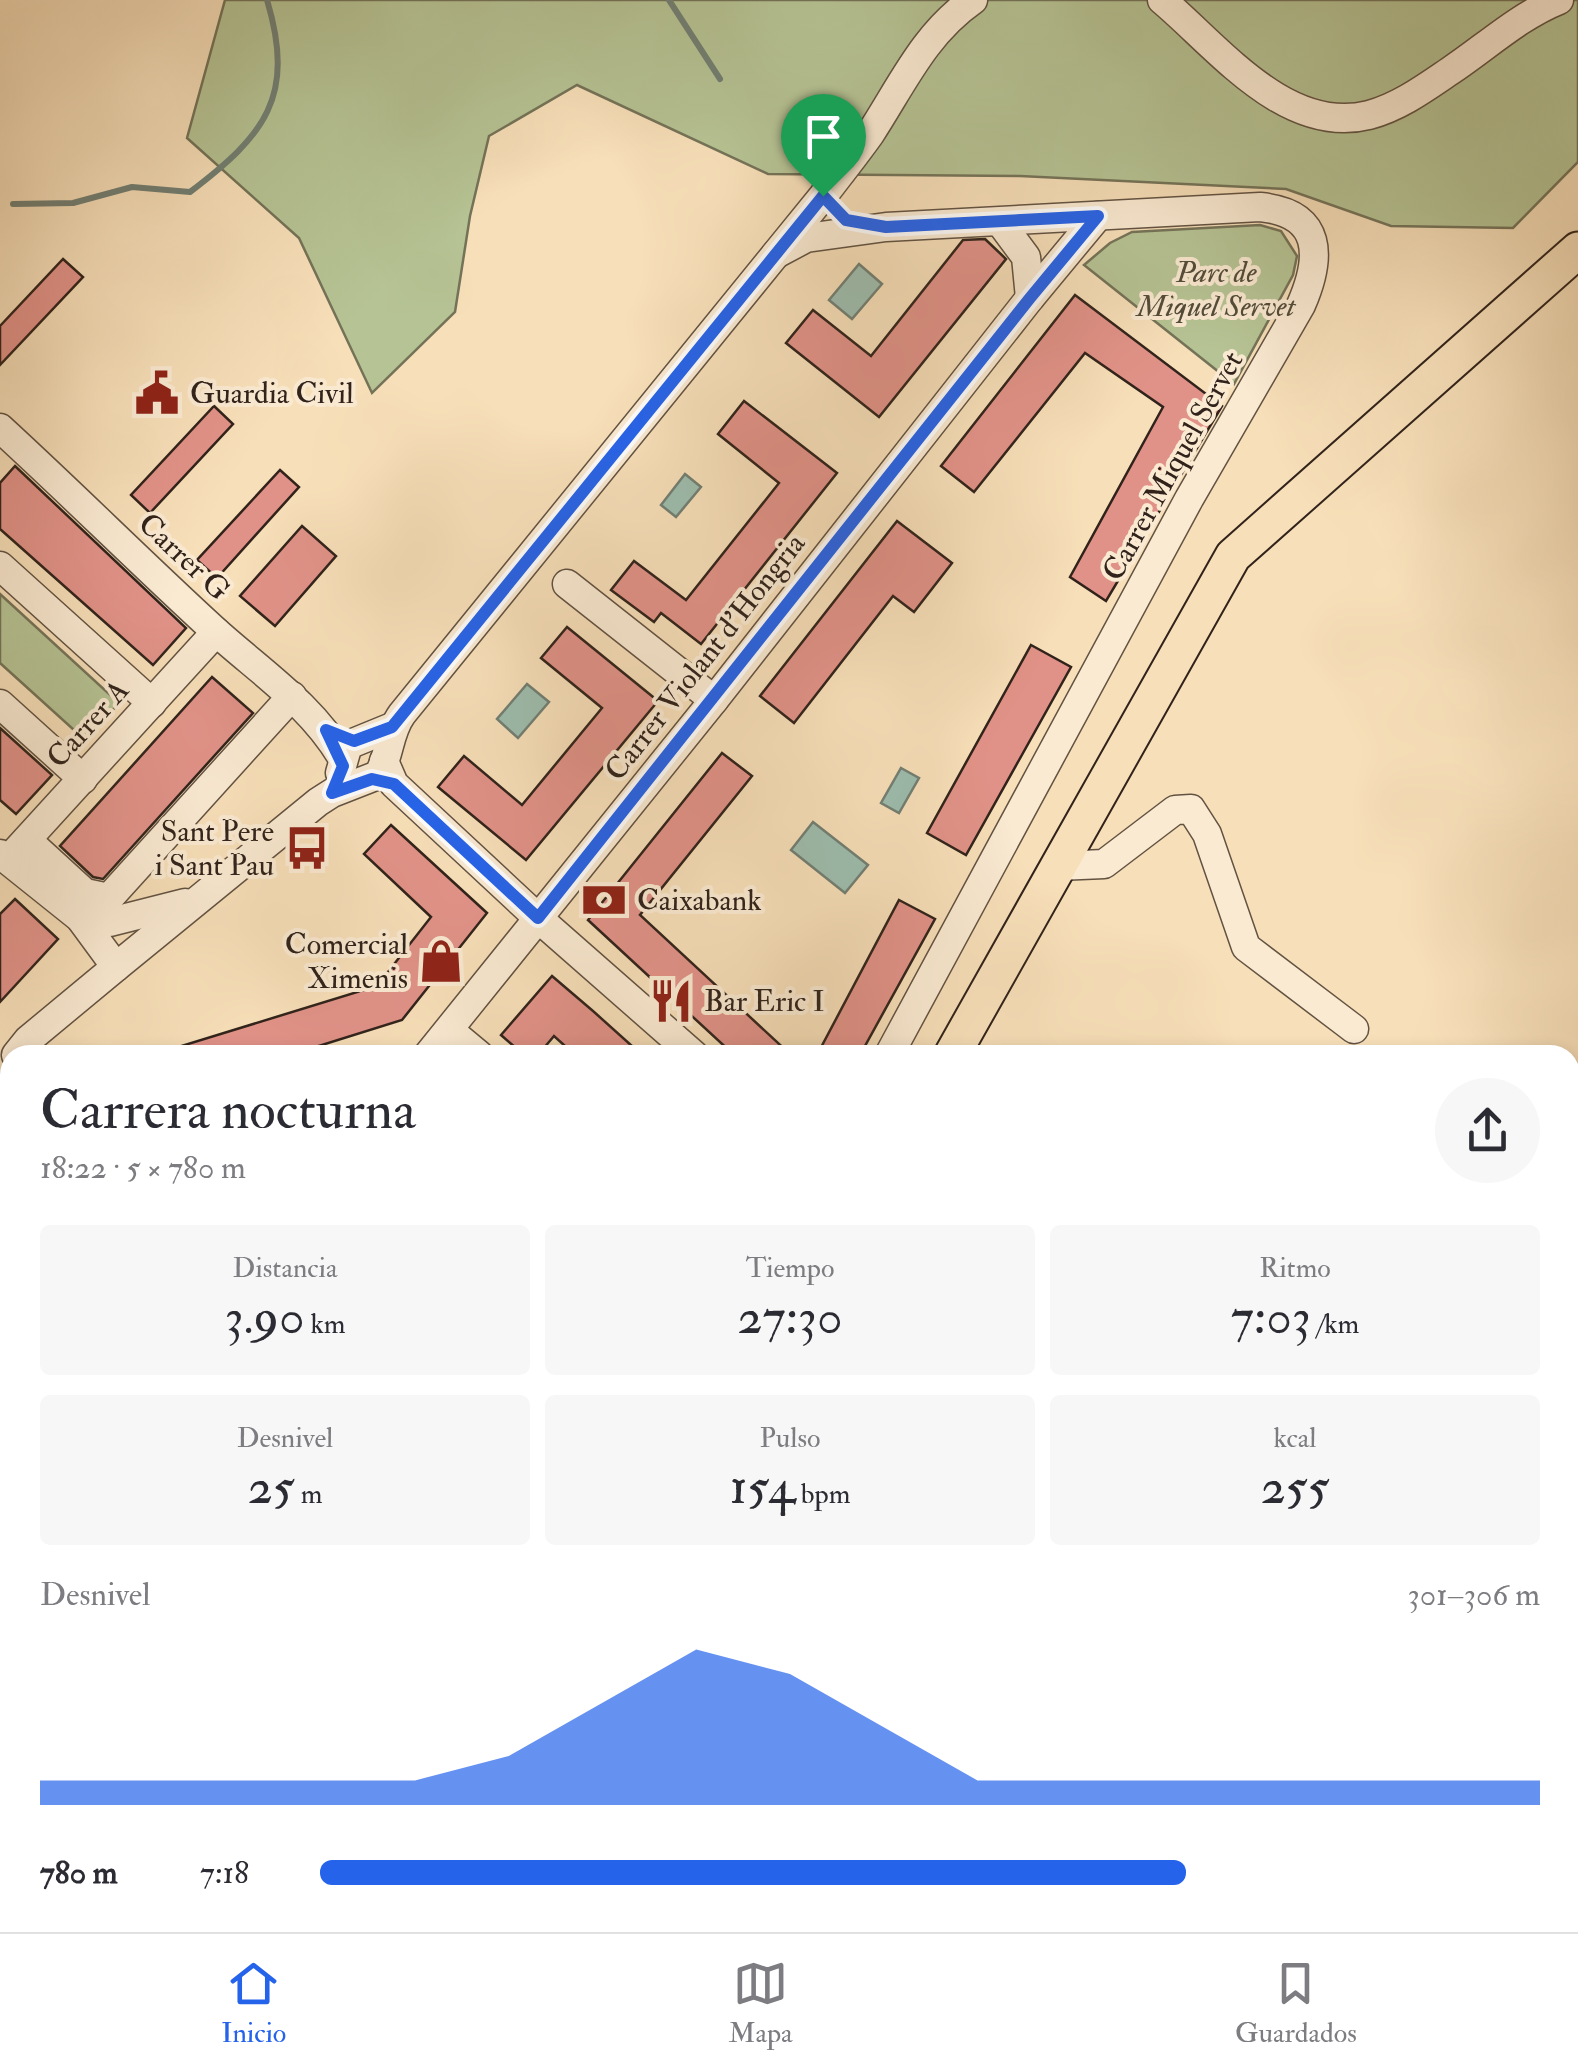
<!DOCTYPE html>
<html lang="es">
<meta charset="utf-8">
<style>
body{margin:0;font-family:"IM FELL Double Pica",serif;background:#f7f7f7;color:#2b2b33;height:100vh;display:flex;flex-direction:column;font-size:38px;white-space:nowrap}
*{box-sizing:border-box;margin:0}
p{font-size:32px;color:#7c7c81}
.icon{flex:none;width:55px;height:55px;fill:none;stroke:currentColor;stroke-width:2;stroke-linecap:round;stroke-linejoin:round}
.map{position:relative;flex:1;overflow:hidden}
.details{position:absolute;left:0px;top:1045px;width:1580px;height:888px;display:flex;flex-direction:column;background:#fff;border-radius:30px 30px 0 0;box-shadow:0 5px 15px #0003}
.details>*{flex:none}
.pin{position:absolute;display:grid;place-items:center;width:85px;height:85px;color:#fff;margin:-102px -42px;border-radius:50% 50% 50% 0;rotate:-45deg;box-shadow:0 0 10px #0007}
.pin .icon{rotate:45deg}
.round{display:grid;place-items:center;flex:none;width:105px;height:105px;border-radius:52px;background:#f7f7f7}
.head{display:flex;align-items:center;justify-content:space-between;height:170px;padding:0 40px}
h1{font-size:55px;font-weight:600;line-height:75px}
.figures{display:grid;grid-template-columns:repeat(3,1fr);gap:15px;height:170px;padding:10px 40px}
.figures div{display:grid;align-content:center;border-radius:10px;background:#f7f7f7;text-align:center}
.figures b{font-size:50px;font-weight:600}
.figures small{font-size:28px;font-weight:400}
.figures p{font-size:28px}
.chart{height:280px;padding:20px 40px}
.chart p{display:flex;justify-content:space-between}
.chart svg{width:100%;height:180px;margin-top:10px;fill:#2563eb;opacity:.7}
ul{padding:0 40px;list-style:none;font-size:32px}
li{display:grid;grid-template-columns:160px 120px 1fr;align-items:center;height:75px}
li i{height:25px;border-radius:12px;background:#2563eb}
.menu{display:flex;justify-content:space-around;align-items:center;height:140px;border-top:2px solid #e1e1e2;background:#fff;font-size:28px;color:#7c7c81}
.menu a{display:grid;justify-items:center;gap:5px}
.menu .on{color:#2563eb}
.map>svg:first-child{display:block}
.green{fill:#b6c394;stroke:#747358;stroke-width:2.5}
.water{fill:#9dbdae;stroke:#727f73;stroke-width:2.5}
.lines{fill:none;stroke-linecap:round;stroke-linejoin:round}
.stream{stroke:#727f73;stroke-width:6}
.building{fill:#e19288;stroke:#31231b;stroke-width:2.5}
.minor-casing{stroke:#625242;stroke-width:31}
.major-casing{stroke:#31231b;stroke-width:39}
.minor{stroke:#faead2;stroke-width:28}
.major{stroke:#f7dfb9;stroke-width:35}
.route-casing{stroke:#fff;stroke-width:20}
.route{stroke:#2563eb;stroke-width:12}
.labels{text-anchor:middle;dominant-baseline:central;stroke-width:8;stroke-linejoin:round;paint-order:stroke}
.park-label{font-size:30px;font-style:italic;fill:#524b39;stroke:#faead2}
.poi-label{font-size:30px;fill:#31231b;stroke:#faead2;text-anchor:start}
.street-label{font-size:30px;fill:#31231b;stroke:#faead2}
</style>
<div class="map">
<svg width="1578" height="1932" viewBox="0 0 1578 1932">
<rect width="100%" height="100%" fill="#f7dfb9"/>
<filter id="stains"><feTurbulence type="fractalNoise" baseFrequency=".002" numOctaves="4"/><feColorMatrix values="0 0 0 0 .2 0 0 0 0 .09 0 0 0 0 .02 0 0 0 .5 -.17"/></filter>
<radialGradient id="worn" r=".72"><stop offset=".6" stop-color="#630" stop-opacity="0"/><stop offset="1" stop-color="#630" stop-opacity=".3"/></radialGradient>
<!-- green -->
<g class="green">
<path d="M225,0H1578V162L1513,228L1391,226L1286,189L1020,176L768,174L577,85L489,136L470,216L455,312L372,393L299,238L187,138Z"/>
<path d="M1260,225L1281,231L1297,256L1293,275L1234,384L1084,265L1110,243L1132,232Z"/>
<path d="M0,594L119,703L85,740L0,663Z"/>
</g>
<!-- water -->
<g class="water">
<path d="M859,264L882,284L852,319L829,300Z"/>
<path d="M685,474L701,487L676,517L661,505Z"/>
<path d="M527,684L549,702L518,738L497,719Z"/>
<path d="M901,768L919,778L899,813L881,803Z"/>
<path d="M813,822L868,865L845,893L791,850Z"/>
</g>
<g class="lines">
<!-- stream -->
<g class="stream">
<path d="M669,0L720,79"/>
<path d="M13,204L73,203L132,187L190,192C265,135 296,97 267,0"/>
</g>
</g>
<!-- building -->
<g class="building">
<path d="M985,239L1006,259L879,417L786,343L813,310L871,356L963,240Z"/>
<path d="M63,259L83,277L0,365V326Z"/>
<path d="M1075,295L1222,406L1106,601L1070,577L1163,407L1085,353L974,492L941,466Z"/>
<path d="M744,401L837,473L701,644L661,613L654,622L611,590L634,561L686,600L779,483L718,434Z"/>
<path d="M214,406L233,424L150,513L131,495Z"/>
<path d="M15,466L186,628L153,665L0,529V483Z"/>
<path d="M280,470L299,487L217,578L197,560Z"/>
<path d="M897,521L952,563L914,612L893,596L794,723L760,696Z"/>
<path d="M302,526L336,556L275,626L240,596Z"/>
<path d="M567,627L658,701L526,860L438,787L464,756L522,805L602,708L541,658Z"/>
<path d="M1031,645L1071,667L966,855L927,833Z"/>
<path d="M212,677L253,713L103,879L93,877L60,846Z"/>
<path d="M0,728L52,775L16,814L0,800Z"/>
<path d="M722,753L752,776L640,915L791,1055H734L588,920Z"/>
<path d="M391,825L487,913L402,1020L290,1055H166L165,1051L377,986L431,917L364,854Z"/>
<path d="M15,899L58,939L0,1002V914Z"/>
<path d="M899,900L935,919L860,1055H817Z"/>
<path d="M552,976L593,1011L642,1055H575L554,1036L538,1055H524L501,1035Z"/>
</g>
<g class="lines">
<!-- minor casing -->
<g class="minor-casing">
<g id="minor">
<path d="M1162,0C1218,47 1286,136 1369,115C1399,107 1425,88 1450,71C1486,47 1519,16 1559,0"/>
<path d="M1000,222L1026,257L1030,298"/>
<path d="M776,254L806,238L886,227L1260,207C1323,213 1322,257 1301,305L1189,499L889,1055"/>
<path d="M0,428C72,494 141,563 213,629C259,671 311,704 343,759"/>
<path d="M0,566L152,703"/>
<path d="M567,584L714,700"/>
<path d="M0,704L83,779"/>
<path d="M384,761L394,784L538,918L694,1055"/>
<path d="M340,773L348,745L392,727"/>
<path d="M27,840L85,893L109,898L292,696"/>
<path d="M0,854L80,918L116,967"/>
<path d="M8,860L216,632"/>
<path d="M1058,866L1104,864L1175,810L1191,809L1207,834L1246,947L1354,1029"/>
<path d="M80,918L110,922L185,903"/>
<path d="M449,1030L479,1055"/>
<path d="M16,1055L28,1040L116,967L318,802L332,793L378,775C390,757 388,733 402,714L823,196C839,175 855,155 870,134C902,85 924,34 973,0"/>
<path d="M428,1055L714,700L1030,298L1098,216"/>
<path d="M0,1197L10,1190"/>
<path d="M1570,1274L1578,1275"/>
<path d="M1570,1338L1578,1341"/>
<path d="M0,1564L10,1561"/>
<path d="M1245,1922L1268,1926L1272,1922"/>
<path d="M1128,1932L1148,1922"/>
</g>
</g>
<!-- major casing -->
<g class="major-casing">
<g id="major">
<path d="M952,1055L1233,556L1578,250"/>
<path d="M70,1932L92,1922"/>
</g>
</g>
<!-- minor -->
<use href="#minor" class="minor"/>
<!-- major -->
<use href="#major" class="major"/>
</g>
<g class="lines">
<!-- route casing -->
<g class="route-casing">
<path id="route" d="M823,196L846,220L886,227L1098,216L1030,298L538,918L394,784L372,779L332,793L343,766L326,730L354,741L392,727Z"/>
</g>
<!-- route -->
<use href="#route" class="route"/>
</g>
<!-- icons -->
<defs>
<g id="civic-bare" transform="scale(3.45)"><path d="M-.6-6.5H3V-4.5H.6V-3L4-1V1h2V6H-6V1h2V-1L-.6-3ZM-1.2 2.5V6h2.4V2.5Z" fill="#8f2418" stroke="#faead2" stroke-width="2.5" paint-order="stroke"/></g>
<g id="bus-bare" transform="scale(3.45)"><path d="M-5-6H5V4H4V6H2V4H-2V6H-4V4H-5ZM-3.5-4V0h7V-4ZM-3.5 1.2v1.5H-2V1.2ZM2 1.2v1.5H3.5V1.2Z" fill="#8f2418" stroke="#faead2" stroke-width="2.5" paint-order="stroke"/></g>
<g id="bank-bare" transform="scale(3.45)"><path d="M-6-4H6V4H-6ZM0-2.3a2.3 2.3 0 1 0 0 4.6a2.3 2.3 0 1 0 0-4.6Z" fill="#8f2418" stroke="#faead2" stroke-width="2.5" paint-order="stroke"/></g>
<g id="shop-bare" transform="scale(3.45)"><path d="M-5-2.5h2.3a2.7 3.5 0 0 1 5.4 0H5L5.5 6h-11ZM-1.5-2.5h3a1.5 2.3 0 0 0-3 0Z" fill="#8f2418" stroke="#faead2" stroke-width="2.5" paint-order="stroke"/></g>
<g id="restaurant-bare" transform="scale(3.45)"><path d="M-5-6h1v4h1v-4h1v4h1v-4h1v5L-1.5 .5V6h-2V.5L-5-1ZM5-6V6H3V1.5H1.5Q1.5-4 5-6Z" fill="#8f2418" stroke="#faead2" stroke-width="2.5" paint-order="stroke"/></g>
</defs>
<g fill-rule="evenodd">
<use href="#civic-bare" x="157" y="393"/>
<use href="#bus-bare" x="307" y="848"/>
<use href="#bank-bare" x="604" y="900"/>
<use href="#shop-bare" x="441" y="961"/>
<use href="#restaurant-bare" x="671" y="1001"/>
</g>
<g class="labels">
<!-- park labels -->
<g class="park-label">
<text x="1216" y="272">Parc de<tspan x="1216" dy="34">Miquel Servet</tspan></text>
</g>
<!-- poi labels -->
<g class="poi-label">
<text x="190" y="393">Guardia Civil</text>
<text x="274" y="831" text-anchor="end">Sant Pere<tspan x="274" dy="34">i Sant Pau</tspan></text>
<text x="637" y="900">Caixabank</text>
<text x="408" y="944" text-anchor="end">Comercial<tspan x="408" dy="34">Ximenis</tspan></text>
<text x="704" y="1001">Bar Eric I</text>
</g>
<!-- street labels -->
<g class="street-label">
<text transform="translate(1173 466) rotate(-61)">Carrer Miquel Servet</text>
<text transform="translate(184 557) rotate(43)">Carrer G</text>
<text transform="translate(705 657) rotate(-52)">Carrer Violant d'Hongria</text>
<text transform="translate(88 724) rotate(-48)">Carrer A</text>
</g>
</g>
<rect width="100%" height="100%" filter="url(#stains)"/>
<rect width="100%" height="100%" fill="url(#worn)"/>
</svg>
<div class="pin" style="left:823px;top:196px;background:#1e9e55"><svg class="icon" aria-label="arrive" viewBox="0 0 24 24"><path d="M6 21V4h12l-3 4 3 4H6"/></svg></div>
<section class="details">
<div class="head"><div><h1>Carrera nocturna</h1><p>18:22 · 5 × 780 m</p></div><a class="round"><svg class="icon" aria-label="share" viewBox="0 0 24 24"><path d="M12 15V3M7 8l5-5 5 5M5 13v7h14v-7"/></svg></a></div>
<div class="figures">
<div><p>Distancia</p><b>3.90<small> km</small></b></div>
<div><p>Tiempo</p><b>27:30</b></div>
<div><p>Ritmo</p><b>7:03<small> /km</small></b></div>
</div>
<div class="figures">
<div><p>Desnivel</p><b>25<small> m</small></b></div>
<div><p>Pulso</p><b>154<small> bpm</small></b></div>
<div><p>kcal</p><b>255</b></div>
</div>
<div class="chart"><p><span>Desnivel</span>301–306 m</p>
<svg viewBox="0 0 160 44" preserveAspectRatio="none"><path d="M0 44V38L10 38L20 38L30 38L40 38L50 32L60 19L70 6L80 12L90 25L100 38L110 38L120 38L130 38L140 38L150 38L160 38V44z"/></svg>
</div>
<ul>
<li><b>780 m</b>7:18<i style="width:71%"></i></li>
</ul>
</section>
</div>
<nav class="menu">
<a class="on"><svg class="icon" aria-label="home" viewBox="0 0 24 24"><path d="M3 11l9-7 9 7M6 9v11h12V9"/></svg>Inicio</a>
<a><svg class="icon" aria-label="map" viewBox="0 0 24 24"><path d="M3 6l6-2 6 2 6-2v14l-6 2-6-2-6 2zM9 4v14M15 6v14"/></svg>Mapa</a>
<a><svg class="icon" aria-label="saved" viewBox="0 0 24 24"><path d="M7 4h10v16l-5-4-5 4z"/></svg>Guardados</a>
</nav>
